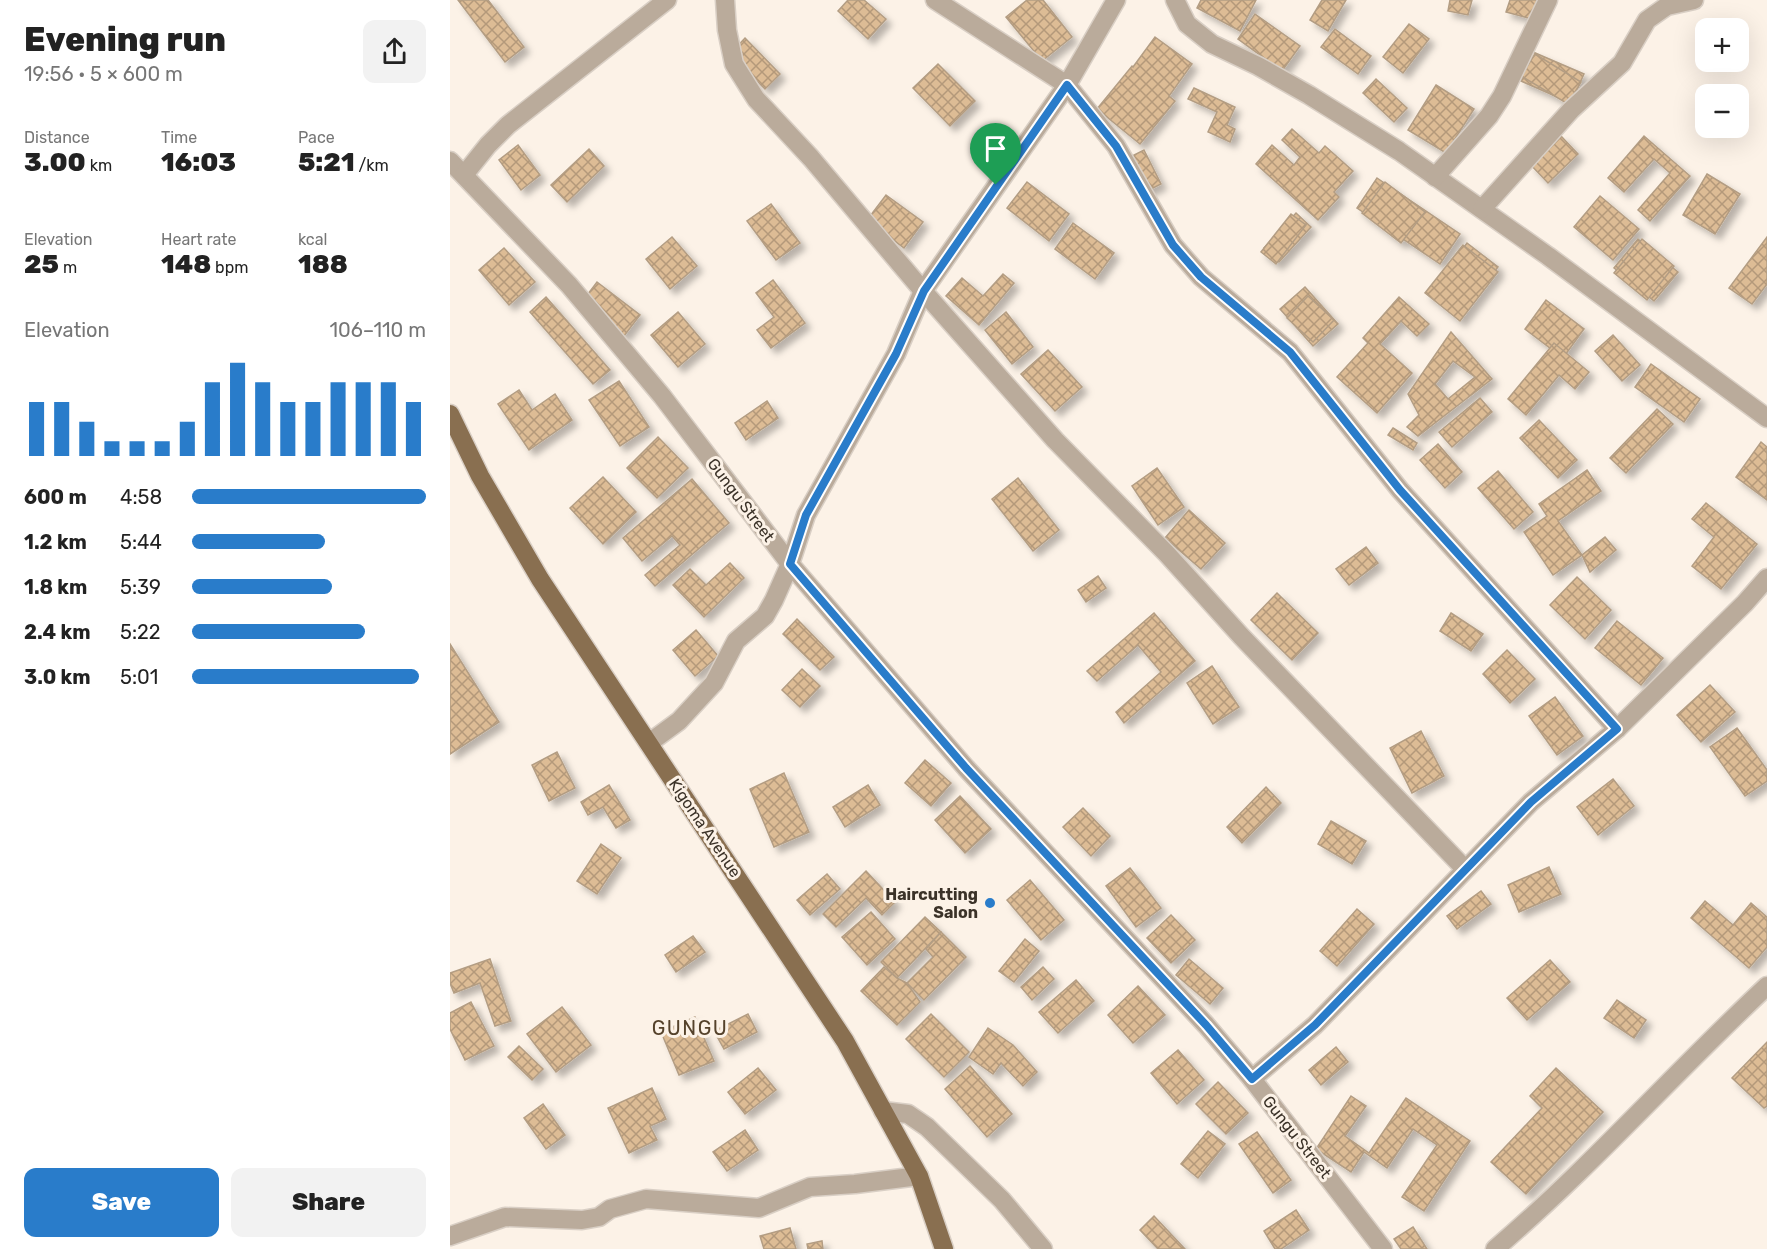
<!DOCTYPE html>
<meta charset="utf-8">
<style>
body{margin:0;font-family:Rubik,sans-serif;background:#f2f2f2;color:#222;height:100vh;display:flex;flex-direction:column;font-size:22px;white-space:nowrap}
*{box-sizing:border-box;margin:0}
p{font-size:20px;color:#767676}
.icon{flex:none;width:33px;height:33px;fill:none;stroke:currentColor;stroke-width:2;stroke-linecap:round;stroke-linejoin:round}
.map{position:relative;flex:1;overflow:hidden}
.drawer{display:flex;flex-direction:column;background:#fff;width:450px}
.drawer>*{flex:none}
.buttons{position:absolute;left:1245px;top:18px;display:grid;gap:12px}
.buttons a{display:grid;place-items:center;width:54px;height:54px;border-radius:12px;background:#fff;box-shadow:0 6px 24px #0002;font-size:30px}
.pin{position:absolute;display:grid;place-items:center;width:51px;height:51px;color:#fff;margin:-62px -26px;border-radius:50% 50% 50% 0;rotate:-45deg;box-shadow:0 0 6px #0007}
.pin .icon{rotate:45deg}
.round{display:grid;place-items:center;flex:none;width:63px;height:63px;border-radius:12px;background:#f2f2f2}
.overview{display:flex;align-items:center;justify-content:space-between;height:102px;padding:0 24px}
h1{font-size:33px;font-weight:800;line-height:45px}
.stats{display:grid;grid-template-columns:repeat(3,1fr);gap:9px;height:102px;padding:6px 24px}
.stats div{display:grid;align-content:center}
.stats b{font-size:26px;font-weight:800}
.stats small{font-size:16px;font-weight:400}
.stats p{font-size:16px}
.chart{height:168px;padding:12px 24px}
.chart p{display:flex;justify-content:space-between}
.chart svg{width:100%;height:108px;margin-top:6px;stroke:#297cca;stroke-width:6}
.cta{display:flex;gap:12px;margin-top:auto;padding:12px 24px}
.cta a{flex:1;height:69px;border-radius:12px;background:#297cca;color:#fff;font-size:24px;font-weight:800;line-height:69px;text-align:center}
.cta a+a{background:#f2f2f2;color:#222}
ul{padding:0 24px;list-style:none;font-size:20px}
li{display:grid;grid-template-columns:96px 72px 1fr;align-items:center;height:45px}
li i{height:15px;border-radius:8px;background:#297cca}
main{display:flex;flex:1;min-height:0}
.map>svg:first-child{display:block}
.building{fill:url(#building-cross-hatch);stroke:#b39d83;stroke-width:1.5;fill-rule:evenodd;filter:url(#shadow)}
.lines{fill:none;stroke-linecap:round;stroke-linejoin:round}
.minor-casing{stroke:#d9cfc5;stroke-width:21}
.major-casing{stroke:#d9cfc5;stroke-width:21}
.minor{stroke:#baab9b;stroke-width:18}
.major{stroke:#896f50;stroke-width:18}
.route-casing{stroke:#fff;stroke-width:12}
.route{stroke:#297cca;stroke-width:8}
.poi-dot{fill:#297cca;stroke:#fcf2e7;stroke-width:2}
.labels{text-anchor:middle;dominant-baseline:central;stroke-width:6;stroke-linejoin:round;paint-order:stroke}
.street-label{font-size:16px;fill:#3b3228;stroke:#fcf2e7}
.poi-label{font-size:16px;font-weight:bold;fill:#3b3228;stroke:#fcf2e7;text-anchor:end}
.quarter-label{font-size:20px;letter-spacing:1.5px;fill:#55422b;stroke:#fcf2e7}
</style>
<main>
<section class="drawer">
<div class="overview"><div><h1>Evening run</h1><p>19:56 · 5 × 600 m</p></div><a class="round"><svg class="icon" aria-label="share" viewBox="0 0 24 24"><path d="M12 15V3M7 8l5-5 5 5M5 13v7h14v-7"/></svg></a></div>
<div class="stats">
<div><p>Distance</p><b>3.00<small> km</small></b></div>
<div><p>Time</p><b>16:03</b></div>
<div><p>Pace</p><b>5:21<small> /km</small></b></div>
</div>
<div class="stats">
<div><p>Elevation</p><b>25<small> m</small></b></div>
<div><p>Heart rate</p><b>148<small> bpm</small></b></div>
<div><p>kcal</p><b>188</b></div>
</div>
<div class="chart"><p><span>Elevation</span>106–110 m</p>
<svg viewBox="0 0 160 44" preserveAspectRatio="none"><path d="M5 44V22M15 44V22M25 44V30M35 44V38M45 44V38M55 44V38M65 44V30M75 44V14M85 44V6M95 44V14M105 44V22M115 44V22M125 44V14M135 44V14M145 44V14M155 44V22"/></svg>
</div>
<ul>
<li><b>600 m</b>4:58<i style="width:100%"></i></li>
<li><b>1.2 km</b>5:44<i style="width:57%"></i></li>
<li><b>1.8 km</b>5:39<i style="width:60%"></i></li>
<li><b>2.4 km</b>5:22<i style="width:74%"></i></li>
<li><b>3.0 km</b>5:01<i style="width:97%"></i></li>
</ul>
<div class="cta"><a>Save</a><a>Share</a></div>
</section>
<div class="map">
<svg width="1317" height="1249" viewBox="0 0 1317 1249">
<defs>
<pattern id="building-cross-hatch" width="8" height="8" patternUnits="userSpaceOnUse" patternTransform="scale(1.5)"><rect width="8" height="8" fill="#ddbc95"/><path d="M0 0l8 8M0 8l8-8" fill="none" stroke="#b4997a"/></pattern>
<filter id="shadow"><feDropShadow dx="5.5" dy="5.5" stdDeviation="3" flood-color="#0004"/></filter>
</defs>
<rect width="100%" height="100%" fill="#fcf2e7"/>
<!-- building -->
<g class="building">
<path d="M8,0H38L74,47L55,62Z"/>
<path d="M398,0H414L436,19L418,39L388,11Z"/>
<path d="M577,0H593L622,37L592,61L556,17Z"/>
<path d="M751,0H806L790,31L747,8Z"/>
<path d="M872,0H896L878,31L860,20Z"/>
<path d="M1000,0H1022L1018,15L998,11Z"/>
<path d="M1060,0H1087L1082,19L1056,12Z"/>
<path d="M805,14L850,46L832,71L788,39Z"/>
<path d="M959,24L979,39L953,73L933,57Z"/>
<path d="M885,29L921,56L908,74L871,47Z"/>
<path d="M705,37L742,64L719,96L725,101L690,144L647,109L682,66L683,67Z"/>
<path d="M295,38L330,74L315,89L280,54Z"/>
<path d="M1083,52L1134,74L1121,103L1071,81Z"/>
<path d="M1085,54L1131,82L1118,104L1071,76Z"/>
<path d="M488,64L525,101L500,126L463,88Z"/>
<path d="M926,79L957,108L944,122L913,93Z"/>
<path d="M986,85L1024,109L996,153L958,130Z"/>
<path d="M744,88L785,107L777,125L785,129L780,142L758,132L767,112L738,99Z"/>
<path d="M842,129L869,153L875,146L903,171L884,192L889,197L868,220L806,164L822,145L844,165L850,157L832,140Z"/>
<path d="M1111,136L1128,154L1098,183L1080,164Z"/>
<path d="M1194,136L1240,176L1200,221L1188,210L1220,173L1204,159L1174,192L1158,178Z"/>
<path d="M68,145L90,175L71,190L49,160Z"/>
<path d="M139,149L154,166L117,202L101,185Z"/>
<path d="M694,150L711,184L695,192L678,158Z"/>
<path d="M1257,174L1290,194L1265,234L1233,215Z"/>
<path d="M927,178L1010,234L990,264L907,208Z"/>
<path d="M577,182L619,214L599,241L557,208Z"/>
<path d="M935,182L975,212L951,243L912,213Z"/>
<path d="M436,195L473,222L454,248L417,220Z"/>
<path d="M1150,196L1189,229L1163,260L1124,227Z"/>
<path d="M321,204L350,243L326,260L297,221Z"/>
<path d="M846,213L861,227L829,262L814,248Z"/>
<path d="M841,214L856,225L826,264L811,252Z"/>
<path d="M623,223L664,253L645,279L605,249Z"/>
<path d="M222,237L247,266L220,289L196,259Z"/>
<path d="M1317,237V284L1302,304L1279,288Z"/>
<path d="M1188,239L1228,272L1204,301L1164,268Z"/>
<path d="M1192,239L1224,266L1197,300L1164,273Z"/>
<path d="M1017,243L1048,267L1011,315L980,291Z"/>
<path d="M1013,245L1048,272L1010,321L975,293Z"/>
<path d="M54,248L85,282L59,305L29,270Z"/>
<path d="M553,274L564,283L529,325L496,296L512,278L533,296Z"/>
<path d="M323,280L355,323L321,348L307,330L324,317L306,293Z"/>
<path d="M147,282L190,315L174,336L131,303Z"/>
<path d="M855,287L888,324L863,346L830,309Z"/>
<path d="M858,296L884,320L863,342L837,318Z"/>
<path d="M96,297L160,370L143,384L80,312Z"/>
<path d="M949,297L979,324L967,336L951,321L930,344L962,373L927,413L887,377L918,343L913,338Z"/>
<path d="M1096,300L1134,329L1113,358L1075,329Z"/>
<path d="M228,312L255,344L228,367L201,335Z"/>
<path d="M556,312L583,347L562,364L535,330Z"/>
<path d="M1001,332L1042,379L968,436L957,427L969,415L958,394ZM1003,361L1025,377L998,399L985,384Z"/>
<path d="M1163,335L1190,365L1172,381L1145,351Z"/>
<path d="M1104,343L1139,372L1125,389L1109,375L1076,415L1058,399Z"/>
<path d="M598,350L632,387L605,411L571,374Z"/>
<path d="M1201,364L1250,399L1234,422L1185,387Z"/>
<path d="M169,381L199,427L170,446L139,400Z"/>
<path d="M69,390L82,410L105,394L122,420L79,450L48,404Z"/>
<path d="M1030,398L1042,412L1002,447L989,432Z"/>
<path d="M317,401L328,418L296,440L285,423Z"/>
<path d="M1207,409L1223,424L1176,473L1160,458Z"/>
<path d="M1089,420L1127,460L1108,478L1070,438Z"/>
<path d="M943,428L967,443L963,450L938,435Z"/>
<path d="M208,437L238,468L207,498L177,468Z"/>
<path d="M1311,442L1317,447V500L1286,477Z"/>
<path d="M988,444L1012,472L995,488L970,460Z"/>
<path d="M707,468L734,507L708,525L682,486Z"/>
<path d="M1137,470L1151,491L1108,521L1132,555L1103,575L1074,532L1097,516L1089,504Z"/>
<path d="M1048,471L1083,512L1064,529L1028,488Z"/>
<path d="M153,477L186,512L153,544L120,508Z"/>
<path d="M568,478L609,530L583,551L542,499Z"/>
<path d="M242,479L279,523L205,586L195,575L230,545L222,536L192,561L173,538Z"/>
<path d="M1256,503L1307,544L1271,589L1242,566L1264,537L1242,519Z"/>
<path d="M739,510L775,543L751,569L715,538Z"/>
<path d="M1155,537L1166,550L1140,572L1132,555Z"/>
<path d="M916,547L928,563L899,585L886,569Z"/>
<path d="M280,563L294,578L254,617L223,585L240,569L256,585Z"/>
<path d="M648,576L656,588L636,602L628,590Z"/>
<path d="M1127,577L1161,610L1135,639L1100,605Z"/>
<path d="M827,593L868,633L842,660L801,620Z"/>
<path d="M704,613L745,661L674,723L666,712L711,672L688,645L647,681L637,671Z"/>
<path d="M1001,613L1033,634L1021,651L990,631Z"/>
<path d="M347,619L384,657L370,670L333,634Z"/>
<path d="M1167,621L1213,658L1191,685L1145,648Z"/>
<path d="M246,630L268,656L245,676L223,650Z"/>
<path d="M0,644L49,722L0,754Z"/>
<path d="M1057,650L1085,679L1060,703L1033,674Z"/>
<path d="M762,666L789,707L763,724L737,683Z"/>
<path d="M352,669L370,686L350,707L332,690Z"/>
<path d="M1260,685L1285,712L1251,742L1227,715Z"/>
<path d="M1105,697L1133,736L1107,755L1079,716Z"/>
<path d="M1287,728L1317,770V781L1295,796L1260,747Z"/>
<path d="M971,731L994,776L962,793L940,748Z"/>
<path d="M107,752L125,788L99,801L82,765Z"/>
<path d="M475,760L501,783L481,806L455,783Z"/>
<path d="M334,773L359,832L324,847L300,789Z"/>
<path d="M1163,779L1184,806L1148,835L1127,807Z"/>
<path d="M159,785L180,820L166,828L153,807L138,815L131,802Z"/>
<path d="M418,785L430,805L395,827L383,807Z"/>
<path d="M816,787L831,803L792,843L777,827Z"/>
<path d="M510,796L541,829L515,853L485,820Z"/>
<path d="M633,808L660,836L641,856L613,827Z"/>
<path d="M881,821L916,841L902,864L868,844Z"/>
<path d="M151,844L171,858L147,894L127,881Z"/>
<path d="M1099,867L1111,894L1069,912L1058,885Z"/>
<path d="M680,868L711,908L686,927L656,886Z"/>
<path d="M416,871L445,902L432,915L416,898L386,927L373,914Z"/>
<path d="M377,874L390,889L360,915L347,900Z"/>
<path d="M580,880L614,920L591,940L557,900Z"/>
<path d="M1031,891L1041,904L1007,929L997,916Z"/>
<path d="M1255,901L1283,925L1301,903L1317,917V947L1299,968L1241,918Z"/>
<path d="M907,909L924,924L887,966L870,951Z"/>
<path d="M421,912L445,939L417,965L392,937Z"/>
<path d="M721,915L745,940L721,963L697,938Z"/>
<path d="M475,917L491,932L447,978L431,962Z"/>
<path d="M491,932L516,957L474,1000L457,983L483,957L476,949Z"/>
<path d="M243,936L255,952L226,972L215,955Z"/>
<path d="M575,939L589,951L564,982L549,971Z"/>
<path d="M40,959L61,1021L45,1026L30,983L4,993L0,983V973Z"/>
<path d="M739,959L773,988L760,1004L726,975Z"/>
<path d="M1100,960L1120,982L1077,1020L1057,998Z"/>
<path d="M434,967L447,978L457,983L470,1002L447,1025L411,991Z"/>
<path d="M593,967L604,979L582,1000L571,987Z"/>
<path d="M626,980L644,1001L608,1033L589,1012Z"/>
<path d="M688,986L715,1015L683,1043L658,1015Z"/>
<path d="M1167,1000L1196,1020L1184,1038L1154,1018Z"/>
<path d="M21,1002L44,1046L15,1060L0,1029V1013Z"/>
<path d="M112,1007L141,1045L106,1072L77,1034Z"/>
<path d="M298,1014L307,1032L274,1049L264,1031Z"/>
<path d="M481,1014L519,1052L494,1077L456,1039Z"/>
<path d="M245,1017L264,1061L229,1075L211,1032Z"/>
<path d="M538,1028L563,1045L587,1072L573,1086L551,1063L543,1074L519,1057Z"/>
<path d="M1317,1042V1106L1314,1108L1282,1078Z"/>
<path d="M69,1046L93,1069L82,1080L58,1057Z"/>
<path d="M886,1047L898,1062L871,1085L859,1070Z"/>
<path d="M728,1050L754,1080L727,1104L701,1073Z"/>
<path d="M520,1066L562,1114L537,1137L495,1089Z"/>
<path d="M308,1068L326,1090L295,1114L278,1092Z"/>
<path d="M1106,1068L1153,1112L1076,1194L1041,1162L1092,1108L1080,1096Z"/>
<path d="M768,1082L798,1113L776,1134L746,1104Z"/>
<path d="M202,1088L216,1119L200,1126L207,1140L179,1153L158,1108Z"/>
<path d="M901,1096L916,1106L895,1136L919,1153L956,1098L1020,1141L974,1211L952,1197L987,1145L963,1129L937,1168L914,1152L901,1172L866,1149Z"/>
<path d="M93,1104L115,1135L96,1149L74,1118Z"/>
<path d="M295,1130L308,1150L277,1171L263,1152Z"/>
<path d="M758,1131L775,1144L748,1178L731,1164Z"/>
<path d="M807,1132L841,1180L823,1193L789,1144Z"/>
<path d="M846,1210L859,1230L831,1249H825L814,1231Z"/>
<path d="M704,1216L735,1249H708L690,1230Z"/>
<path d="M963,1227L977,1249H951L944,1239Z"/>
<path d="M340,1228L346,1249H314L310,1236Z"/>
<path d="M372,1241L373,1249H358L357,1244Z"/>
</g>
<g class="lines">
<!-- minor casing -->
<g class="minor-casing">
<g id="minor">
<path d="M275,0L277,30L284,64L306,99L361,158L473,291L605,440L717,554L791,636L1015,869"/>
<path d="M485,0L617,85L666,146L723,245L751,277L840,352L950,490L1167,729"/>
<path d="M725,0L737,24L762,44L808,66L859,95L949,151L1098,256L1317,418"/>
<path d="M0,161L119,285L212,396L340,564L516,768L756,1025L802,1079L933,1249"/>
<path d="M14,175L38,145L58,125L217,0"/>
<path d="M985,177L1039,116L1052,96L1098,0"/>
<path d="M1032,209L1121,110L1172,63L1197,20L1217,6L1244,0"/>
<path d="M199,743L229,721L264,683L286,641L315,616L324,600L340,564L356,515L446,354L473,291L617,85L666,0"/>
<path d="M802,1079L865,1025L1081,802L1167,729L1295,603L1317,578"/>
<path d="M433,1111L458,1114L477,1127L552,1200L593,1249"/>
<path d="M0,1236L55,1217L132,1220L149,1217L160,1209L196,1199L309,1208L360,1187L405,1184L469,1176"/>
<path d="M1045,1249C1141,1167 1225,1072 1317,986"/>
</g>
</g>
<!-- major casing -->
<g class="major-casing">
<path id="major" d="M0,414L30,476L90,579L395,1041L469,1176L494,1249"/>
</g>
<!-- minor -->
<use href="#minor" class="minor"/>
<!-- major -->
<use href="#major" class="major"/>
</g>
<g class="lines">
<!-- route casing -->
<g class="route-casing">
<path id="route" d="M617,85L666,146L723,245L751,277L840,352L950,490L1167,729L1081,802L865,1025L802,1079L756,1025L516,768L340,564L356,515L446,354L474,291Z"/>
</g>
<!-- route -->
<use href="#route" class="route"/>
</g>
<!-- markers -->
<circle class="poi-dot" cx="540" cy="903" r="6"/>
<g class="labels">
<!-- street labels -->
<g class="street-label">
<text transform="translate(291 500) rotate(53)">Gungu Street</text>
<text transform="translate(255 828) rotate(56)">Kigoma Avenue</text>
<text transform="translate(847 1137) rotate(52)">Gungu Street</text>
</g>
<!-- poi labels -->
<g class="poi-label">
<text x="528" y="894">Haircutting<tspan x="528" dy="18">Salon</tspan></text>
</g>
<!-- quarter labels -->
<g class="quarter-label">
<text x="240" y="1028">GUNGU</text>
</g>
</g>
</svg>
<div class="buttons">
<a>+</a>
<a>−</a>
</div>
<div class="pin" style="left:546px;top:185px;background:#1e9e55"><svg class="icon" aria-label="arrive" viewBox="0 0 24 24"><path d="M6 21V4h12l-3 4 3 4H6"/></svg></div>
</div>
</main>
